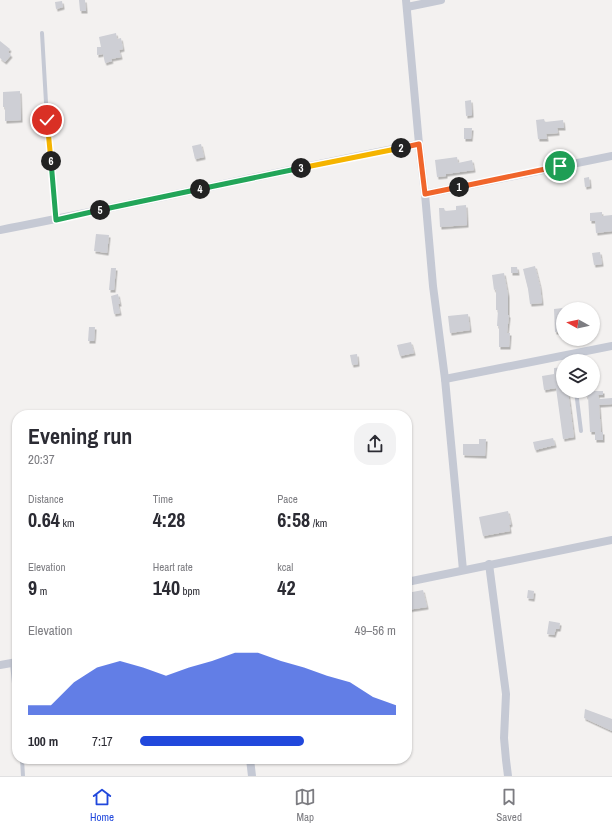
<!DOCTYPE html>
<meta charset="utf-8">
<style>
body{margin:0;font-family:"Archivo Narrow",sans-serif;background:#f2f2f3;color:#2b2b33;height:100vh;display:flex;flex-direction:column;font-size:15px;white-space:nowrap}
*{box-sizing:border-box;margin:0}
p{font-size:13px;color:#7c7c81}
.icon{flex:none;width:22px;height:22px;fill:none;stroke:currentColor;stroke-width:2;stroke-linecap:round;stroke-linejoin:round}
.map{position:relative;flex:1;overflow:hidden}
.details{position:absolute;left:12px;top:410px;width:400px;height:354px;display:flex;flex-direction:column;background:#fff;border-radius:16px;box-shadow:0 1px 3px #0004}
.details>*{flex:none}
.needle{width:26px;rotate:278deg}
.fabs{position:absolute;left:556px;top:302px;display:grid;gap:8px}
.fabs a{display:grid;place-items:center;width:44px;height:44px;border-radius:50%;background:#fff;box-shadow:0 1px 3px #0004;font-size:20px}
.pin{position:absolute;display:grid;place-items:center;width:34px;height:34px;color:#fff;margin:-17px;border:2px solid #fff;border-radius:50%;box-shadow:0 1px 4px #0007}
.km{position:absolute;width:20px;height:20px;margin:-10px;border-radius:50%;background:#222;color:#fff;font-size:11px;line-height:20px;text-align:center}
.round{display:grid;place-items:center;flex:none;width:42px;height:42px;border-radius:16px;background:#f2f2f3}
.head{display:flex;align-items:center;justify-content:space-between;height:68px;padding:0 16px}
h1{font-size:22px;font-weight:700;line-height:30px}
.metrics{display:grid;grid-template-columns:repeat(3,1fr);gap:6px;height:68px;padding:4px 16px}
.metrics div{display:grid;align-content:center}
.metrics b{font-size:20px;font-weight:700}
.metrics small{font-size:11px;font-weight:400}
.metrics p{font-size:11px}
.chart{height:112px;padding:8px 16px}
.chart p{display:flex;justify-content:space-between}
.chart svg{width:100%;height:72px;margin-top:4px;fill:#2148dc;opacity:.7}
ul{padding:0 16px;list-style:none;font-size:13px}
li{display:grid;grid-template-columns:64px 48px 1fr;align-items:center;height:30px}
li i{height:10px;border-radius:5px;background:#2148dc}
.dock{display:flex;justify-content:space-around;align-items:center;height:56px;border-top:1px solid #e1e1e2;background:#fff;font-size:11px;color:#7c7c81}
.dock a{display:grid;justify-items:center;gap:2px}
.dock .selected{color:#2148dc}
.map>svg:first-child{display:block}
.building{fill:#cecfd5;filter:url(#shadow)}
.lines{fill:none;stroke-linecap:round;stroke-linejoin:round}
.service{stroke:#c5c9d4;stroke-width:4}
.minor{stroke:#c5c9d4;stroke-width:8}
.split-1-casing{stroke:#fff;stroke-width:8}
.split-2-casing{stroke:#fff;stroke-width:8}
.split-3-casing{stroke:#fff;stroke-width:8}
.split-4-casing{stroke:#fff;stroke-width:8}
.split-5-casing{stroke:#fff;stroke-width:8}
.split-6-casing{stroke:#fff;stroke-width:8}
.split-7-casing{stroke:#fff;stroke-width:8}
.split-1{stroke:#f0652b;stroke-width:5}
.split-2{stroke:#f0652b;stroke-width:5}
.split-3{stroke:#f5b400;stroke-width:5}
.split-4{stroke:#22a559;stroke-width:5}
.split-5{stroke:#22a559;stroke-width:5}
.split-6{stroke:#22a559;stroke-width:5}
.split-7{stroke:#f5b400;stroke-width:5}
</style>
<div class="map">
<svg width="612" height="776" viewBox="0 0 612 776">
<defs>
<filter id="shadow"><feDropShadow dx="1.5" dy="2.5" stdDeviation="0" flood-color="#0004"/></filter>
</defs>
<rect width="100%" height="100%" fill="#f3f1f0"/>
<!-- building -->
<g class="building">
<path d="M79,0H85L86,11H80Z"/>
<path d="M62,1L63,7L56,9L55,2Z"/>
<path d="M116,33L117,39L121,38L123,49L119,50L121,57L111,59L112,61L105,63L103,54L97,55V47H101L99,37Z"/>
<path d="M0,41L10,49L8,52L11,55L5,62L0,58Z"/>
<path d="M20,91L21,120L5,121V107H3V92Z"/>
<path d="M471,100L472,115L466,116L465,101Z"/>
<path d="M544,119L545,122L563,120L564,128H557L558,133L546,134L547,139H538L536,120Z"/>
<path d="M464,128H472L471,139H464Z"/>
<path d="M201,144L204,157L195,159L192,146Z"/>
<path d="M457,157L458,163L472,160L474,170L446,174V176L437,177L435,160Z"/>
<path d="M589,177L590,186L585,187L584,178Z"/>
<path d="M466,205L467,225L440,227L439,208H444L445,211L456,210V206Z"/>
<path d="M602,212V216L612,215V231L596,233L595,221H590V213Z"/>
<path d="M96,234L109,235L107,253L94,251Z"/>
<path d="M600,252L602,264L594,265L592,253Z"/>
<path d="M535,266L540,286L542,303L530,304L528,289L523,269Z"/>
<path d="M511,267H517L518,273H511Z"/>
<path d="M111,268H116L114,290H109Z"/>
<path d="M504,273L508,295V315H509L507,333H510L509,347H499V326H497L498,310H496V289L494,290L492,275Z"/>
<path d="M118,294L120,304H118L120,313L114,314L111,296Z"/>
<path d="M563,308V331L555,332L554,309Z"/>
<path d="M468,314L470,330L450,333L448,316Z"/>
<path d="M89,327H95L94,341H88Z"/>
<path d="M411,342L414,353L400,356L397,345Z"/>
<path d="M357,354L358,364L352,365L350,355Z"/>
<path d="M563,367V391H568L574,437L563,439L556,388L544,390L542,376L554,374V368Z"/>
<path d="M586,391H603V395H598L599,399L612,398V404L599,405L601,432H603V440H595V432H590L588,396L586,397Z"/>
<path d="M553,438L555,445L535,450L533,442Z"/>
<path d="M479,439H486L485,456L463,455V444H479Z"/>
<path d="M508,511L511,524L509,525L510,531L483,536L479,517Z"/>
<path d="M423,590L427,607L407,610V593Z"/>
<path d="M528,590L534,591L533,599L527,598Z"/>
<path d="M549,621L560,623L559,629H556L554,635L547,634Z"/>
<path d="M585,709L612,719V731L584,718Z"/>
</g>
<g class="lines">
<!-- service -->
<g class="service">
<path d="M42,33L47,120L56,219"/>
<path d="M576,391L581,431"/>
<path d="M12,663L17,714"/>
<path d="M22,759L23,776"/>
</g>
<!-- minor -->
<g class="minor">
<path d="M406,0L419,144L425,194L433,286L445,379L463,570"/>
<path d="M407,7L441,0"/>
<path d="M425,194L612,156"/>
<path d="M0,230C140,203 279,171 419,144"/>
<path d="M445,379L612,346"/>
<path d="M489,564L506,694L504,738L506,760L508,776"/>
<path d="M407,582L612,540"/>
<path d="M0,665L17,662"/>
<path d="M250,759L252,776"/>
</g>
</g>
<g class="lines">
<!-- split-1 casing -->
<g class="split-1-casing">
<path id="split-1" d="M459,187L560,166"/>
</g>
<!-- split-2 casing -->
<g class="split-2-casing">
<path id="split-2" d="M401,148L419,144L425,194L459,187"/>
</g>
<!-- split-3 casing -->
<g class="split-3-casing">
<path id="split-3" d="M301,168L401,148"/>
</g>
<!-- split-4 casing -->
<g class="split-4-casing">
<path id="split-4" d="M200,189L301,168"/>
</g>
<!-- split-5 casing -->
<g class="split-5-casing">
<path id="split-5" d="M100,210L200,189"/>
</g>
<!-- split-6 casing -->
<g class="split-6-casing">
<path id="split-6" d="M51,161L56,220L100,210"/>
</g>
<!-- split-7 casing -->
<g class="split-7-casing">
<path id="split-7" d="M47,120L51,161"/>
</g>
<!-- split-1 -->
<use href="#split-1" class="split-1"/>
<!-- split-2 -->
<use href="#split-2" class="split-2"/>
<!-- split-3 -->
<use href="#split-3" class="split-3"/>
<!-- split-4 -->
<use href="#split-4" class="split-4"/>
<!-- split-5 -->
<use href="#split-5" class="split-5"/>
<!-- split-6 -->
<use href="#split-6" class="split-6"/>
<!-- split-7 -->
<use href="#split-7" class="split-7"/>
</g>
</svg>
<div class="fabs">
<a><svg class="needle" viewBox="-14 -14 28 28"><path d="M0-13l5 13h-10z" fill="#e53935"/><path d="M0 13l5-13h-10z" fill="#7c7c81"/></svg></a>
<a><svg class="icon" aria-label="layers" viewBox="0 0 24 24"><path d="M12 4l9 5-9 5-9-5zM3 14l9 5 9-5"/></svg></a>
</div>
<div class="pin" style="left:560px;top:166px;background:#1e9e55"><svg class="icon" aria-label="arrive" viewBox="0 0 24 24"><path d="M6 21V4h12l-3 4 3 4H6"/></svg></div>
<div class="pin" style="left:47px;top:120px;background:#d93025"><svg class="icon" aria-label="check" viewBox="0 0 24 24"><path d="M5 12l5 5 9-10"/></svg></div>
<b class="km" style="left:459px;top:187px">1</b>
<b class="km" style="left:401px;top:148px">2</b>
<b class="km" style="left:301px;top:168px">3</b>
<b class="km" style="left:200px;top:189px">4</b>
<b class="km" style="left:100px;top:210px">5</b>
<b class="km" style="left:51px;top:161px">6</b>
<section class="details">
<div class="head"><div><h1>Evening run</h1><p>20:37</p></div><a class="round"><svg class="icon" aria-label="share" viewBox="0 0 24 24"><path d="M12 15V3M7 8l5-5 5 5M5 13v7h14v-7"/></svg></a></div>
<div class="metrics">
<div><p>Distance</p><b>0.64<small> km</small></b></div>
<div><p>Time</p><b>4:28</b></div>
<div><p>Pace</p><b>6:58<small> /km</small></b></div>
</div>
<div class="metrics">
<div><p>Elevation</p><b>9<small> m</small></b></div>
<div><p>Heart rate</p><b>140<small> bpm</small></b></div>
<div><p>kcal</p><b>42</b></div>
</div>
<div class="chart"><p><span>Elevation</span>49–56 m</p>
<svg viewBox="0 0 160 44" preserveAspectRatio="none"><path d="M0 44V38L10 38L20 24L30 15L40 11L50 15L60 20L70 15L80 11L90 6L100 6L110 11L120 15L130 20L140 24L150 33L160 38V44z"/></svg>
</div>
<ul>
<li><b>100 m</b>7:17<i style="width:64%"></i></li>
</ul>
</section>
</div>
<nav class="dock">
<a class="selected"><svg class="icon" aria-label="home" viewBox="0 0 24 24"><path d="M3 11l9-7 9 7M6 9v11h12V9"/></svg>Home</a>
<a><svg class="icon" aria-label="map" viewBox="0 0 24 24"><path d="M3 6l6-2 6 2 6-2v14l-6 2-6-2-6 2zM9 4v14M15 6v14"/></svg>Map</a>
<a><svg class="icon" aria-label="saved" viewBox="0 0 24 24"><path d="M7 4h10v16l-5-4-5 4z"/></svg>Saved</a>
</nav>
